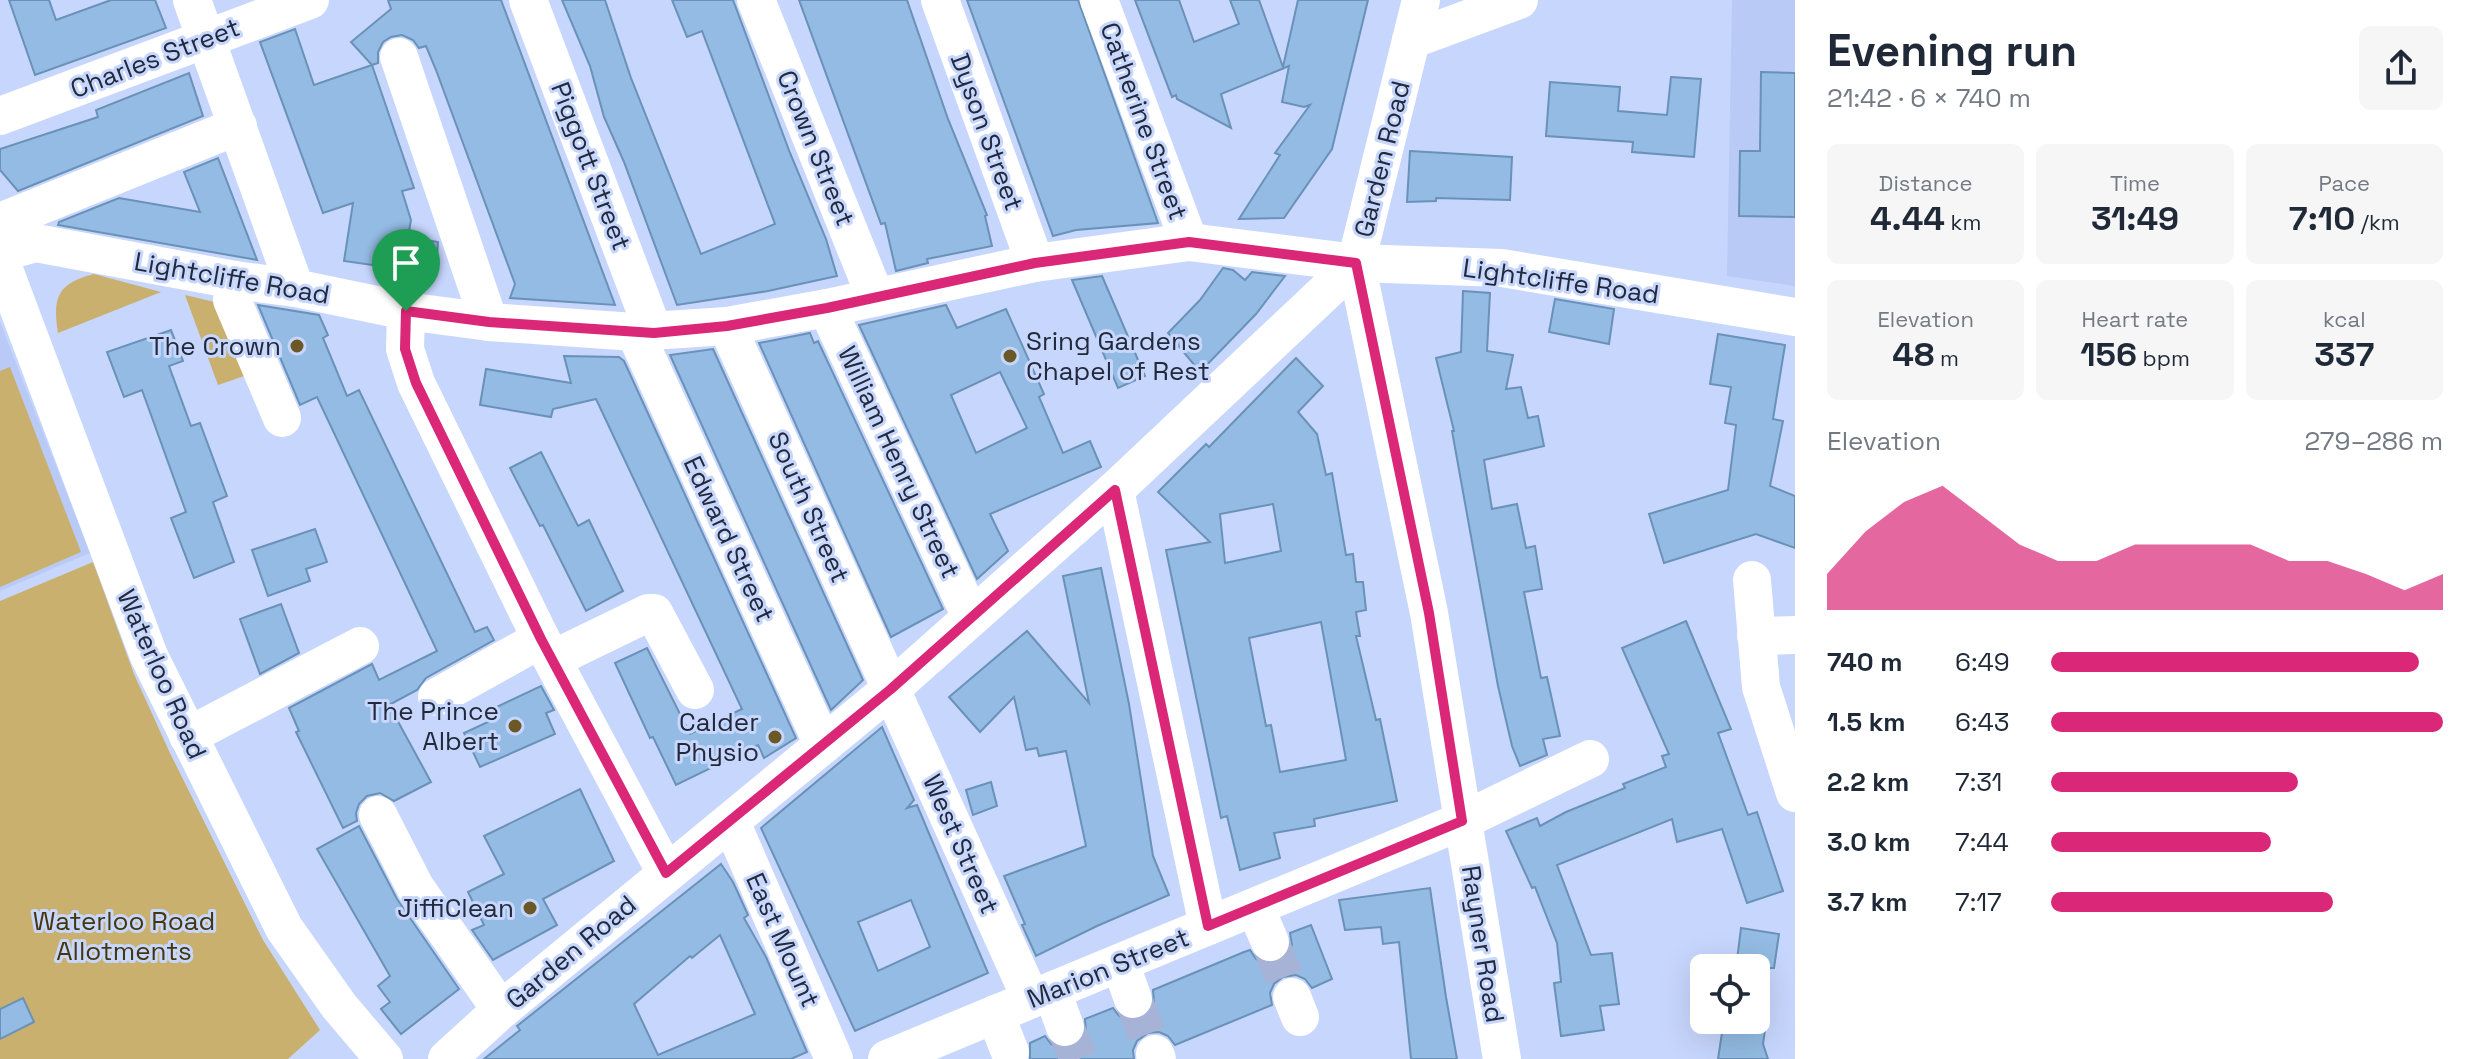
<!DOCTYPE html>
<meta charset="utf-8">
<style>
body{margin:0;font-family:"Space Grotesk",sans-serif;background:#f6f6f7;color:#1f2937;height:100vh;display:flex;flex-direction:column;font-size:30px;white-space:nowrap}
*{box-sizing:border-box;margin:0}
p{font-size:26px;color:#747a83}
.icon{flex:none;width:44px;height:44px;fill:none;stroke:currentColor;stroke-width:2;stroke-linecap:round;stroke-linejoin:round}
.map{position:relative;flex:1;overflow:hidden}
.sheet{display:flex;flex-direction:column;background:#fff;width:680px}
.sheet>*{flex:none}
.fabs{position:absolute;left:1690px;top:954px;display:grid;gap:16px}
.fabs a{display:grid;place-items:center;width:80px;height:80px;border-radius:12px;background:#fff;box-shadow:0 8px 32px #0002;font-size:40px}
.pin{position:absolute;display:grid;place-items:center;width:68px;height:68px;color:#fff;margin:-82px -34px;border-radius:50% 50% 50% 0;rotate:-45deg;box-shadow:0 0 8px #0007}
.pin .icon{rotate:45deg}
.round{display:grid;place-items:center;flex:none;width:84px;height:84px;border-radius:12px;background:#f6f6f7}
.headline{display:flex;align-items:center;justify-content:space-between;height:136px;padding:0 32px}
h1{font-size:44px;font-weight:700;line-height:60px}
.figures{display:grid;grid-template-columns:repeat(3,1fr);gap:12px;height:136px;padding:8px 32px}
.figures div{display:grid;align-content:center;border-radius:12px;background:#f6f6f7;text-align:center}
.figures b{font-size:34px;font-weight:700}
.figures small{font-size:22px;font-weight:400}
.figures p{font-size:22px}
.chart{height:224px;padding:16px 32px}
.chart p{display:flex;justify-content:space-between}
.chart svg{width:100%;height:144px;margin-top:8px;fill:#db2777;opacity:.7}
ul{padding:0 32px;list-style:none;font-size:26px}
li{display:grid;grid-template-columns:128px 96px 1fr;align-items:center;height:60px}
li i{height:20px;border-radius:10px;background:#db2777}
main{display:flex;flex:1;min-height:0}
.map>svg:first-child{display:block}
.built{fill:#b9caf6}
.green{fill:#cab06e}
.building{fill:#93bbe3;stroke:#6a91b7;stroke-width:2;fill-rule:evenodd}
.lines{fill:none;stroke-linecap:round;stroke-linejoin:round}
.minor-tunnel{stroke:#a6b3d6;stroke-width:38;stroke-dasharray:38 19;stroke-linecap:butt}
.minor{stroke:#fff;stroke-width:38}
.route-casing{stroke:#fff;stroke-width:16}
.route{stroke:#db2777;stroke-width:10}
.poi-dot{fill:#6b5826;stroke:#c7d6fd;stroke-width:3}
.labels{text-anchor:middle;dominant-baseline:central;stroke-width:6;stroke-linejoin:round;paint-order:stroke}
.street-label{font-size:26px;fill:#22293b;stroke:#c7d6fd}
.poi-label{font-size:26px;fill:#22293b;stroke:#c7d6fd;text-anchor:end}
.park-label{font-size:26px;fill:#45360c;stroke:#c7d6fd}
</style>
<main>
<div class="map">
<svg width="1795" height="1059" viewBox="0 0 1795 1059">
<rect width="100%" height="100%" fill="#c7d6fd"/>
<!-- built -->
<g class="built">
<path d="M1732,0H1795V286L1727,276Z"/>
<path d="M0,322L90,553L0,591Z"/>
</g>
<!-- green -->
<g class="green">
<path d="M94,274L161,292L58,333C52,297 58,283 94,274Z"/>
<path d="M185,295L219,303L250,374L218,385Z"/>
<path d="M10,367L81,552L0,587V371Z"/>
<path d="M93,562L134,674L169,751L263,940L320,1030L288,1059H0V601Z"/>
</g>
<!-- building -->
<g class="building">
<path d="M9,0H49L56,20L111,0H155L166,28L35,75Z"/>
<path d="M388,0H501L615,305L510,298L515,284L436,70L426,46L419,48L413,40L402,35L391,37L383,42L378,52V63L372,65L414,188L402,191L411,220L408,237L438,242L436,274L344,261L353,203L323,213L260,42L295,29L314,85L372,65L351,42L391,9Z"/>
<path d="M562,0H605L631,78L701,254L775,224L702,31L687,37L672,0H733L790,153L826,239L837,276L768,291L677,305L624,162L604,117L590,66Z"/>
<path d="M799,0H907L948,119L987,215L985,216L992,246L927,259L928,263L896,271L885,223L881,224Z"/>
<path d="M967,0H1078L1158,223L1076,230L1053,236Z"/>
<path d="M1135,0H1179L1194,42L1239,24L1230,0H1259L1283,67L1298,0H1368L1332,149L1284,218L1239,219L1280,155L1275,153L1310,105L1304,107L1282,102L1289,66L1221,94L1231,128L1177,99L1176,95L1172,97Z"/>
<path d="M1761,72L1795,73V217L1739,216L1740,151H1760Z"/>
<path d="M189,73L203,116L18,191L0,170V149L98,117L96,110Z"/>
<path d="M1671,77L1701,79L1694,157L1632,152L1633,142L1546,136L1550,82L1620,87L1618,111L1667,115Z"/>
<path d="M1410,151L1512,157L1510,200L1436,198V201L1407,202Z"/>
<path d="M218,158L257,260L58,225L59,222L119,198L200,212L184,172Z"/>
<path d="M1223,268L1233,270L1245,280L1252,272L1285,276L1256,314L1200,372L1168,333L1200,300Z"/>
<path d="M1102,276L1145,376L1118,388L1072,280Z"/>
<path d="M1463,291L1490,293L1487,351L1513,355L1506,389L1521,387L1528,418L1538,416L1544,446L1484,460L1492,509L1517,504L1526,548L1535,546L1542,589L1524,592L1541,678L1547,677L1560,736L1543,739L1547,755L1520,766L1512,746L1498,686L1452,431H1454L1436,358L1461,352Z"/>
<path d="M1555,299L1614,309L1609,344L1549,332Z"/>
<path d="M258,305L319,315L328,335L323,338L347,396L359,390L475,632L487,627L494,640L426,678L417,690L389,705L431,782L394,801L380,793L367,796L359,804L356,813L357,821L343,828L296,732L299,731L289,708L372,664L379,680L437,651L317,397L300,405Z"/>
<path d="M946,305L957,328L1006,309L1044,394L1039,397L1063,453L1090,441L1101,467L990,514L1008,551L977,579L859,325ZM1000,372L1027,428L976,453L951,395Z"/>
<path d="M171,330L183,361L169,366L191,426L200,423L227,496L213,502L234,562L194,578L171,518L186,512L142,390L124,397L107,352Z"/>
<path d="M810,333L814,343L818,341L943,609L891,637L759,343Z"/>
<path d="M1718,334L1785,345L1773,419L1783,421L1770,486L1795,496V548L1756,534L1664,563L1649,514L1728,490L1736,425L1725,423L1731,387L1710,384Z"/>
<path d="M713,349L863,680L831,710L670,355Z"/>
<path d="M564,356L619,357L624,361L796,738L764,758L758,745L676,785L653,737L650,738L615,663L647,648L690,734L742,709L596,399L553,409L551,417L480,405L486,369L571,383Z"/>
<path d="M1296,358L1323,386L1298,412L1317,434L1326,475L1332,473L1346,555L1353,554L1356,582H1363L1366,610L1356,612L1360,636H1356L1376,720L1380,719L1397,801L1314,819L1315,826L1274,833L1280,858L1240,870L1227,816L1221,818L1166,550L1210,542L1158,492L1206,444L1209,447ZM1273,504L1281,551L1225,563L1220,514ZM1321,622L1346,760L1280,772L1271,725L1266,726L1249,638Z"/>
<path d="M541,452L578,526L589,520L623,591L586,611L543,525L540,526L510,468Z"/>
<path d="M315,529L327,562L306,569L310,581L268,596L252,550Z"/>
<path d="M1101,568L1129,704L1153,856L1169,895L1097,926L1036,956L1022,925L1025,924L1004,876L1086,846L1066,751L1039,756L1037,748L1026,750L1014,697L980,732L949,697L1027,631L1089,703L1063,576Z"/>
<path d="M281,604L299,653L260,674L240,619Z"/>
<path d="M1686,621L1731,729L1718,733L1748,815L1757,812L1783,891L1747,903L1722,829L1677,842L1672,819L1557,865L1591,955L1612,953L1619,1004L1600,1006L1604,1030L1561,1036L1554,983L1561,982L1557,943L1535,887L1532,888L1506,831L1537,818L1540,826L1566,812L1625,788L1623,784L1666,767L1662,756L1669,754L1622,648Z"/>
<path d="M541,686L554,710L546,713L555,734L480,767L464,733L488,722L484,713Z"/>
<path d="M882,727L914,800L907,808L917,805L988,973L855,1031L761,828ZM911,900L930,947L878,971L858,922Z"/>
<path d="M991,782L997,806L973,815L966,790Z"/>
<path d="M580,789L614,861L543,899L557,925L493,960L472,930L484,925L468,892L504,874L484,836Z"/>
<path d="M359,826L397,899L459,989L401,1034L381,1009L390,1002L378,986L390,976L317,849Z"/>
<path d="M721,864L733,882L748,915L744,918L766,957L807,1052L791,1059H484L520,1030L517,1026ZM720,935L755,1014L658,1055L634,1004L690,956L692,958Z"/>
<path d="M1430,888L1446,997L1457,1059H1411L1399,942L1383,944L1381,927L1345,930L1339,900Z"/>
<path d="M1311,925L1332,979L1312,988L1305,979L1296,975L1283,977L1274,984L1270,993L1272,1005L1175,1045L1168,1036L1159,1032L1148,1033L1137,1041L1133,1050L1134,1059H1030V1043L1045,1036L1051,1044L1060,1048L1073,1047L1081,1042L1086,1032L1085,1019L1113,1008L1119,1016L1128,1020L1141,1019L1149,1014L1154,1004L1153,990L1244,952L1250,950L1256,959L1267,964L1279,962L1288,954L1292,945L1290,933Z"/>
<path d="M1741,928L1779,934L1774,968H1736Z"/>
<path d="M23,998L34,1022L0,1039V1009Z"/>
<path d="M1723,1026L1765,1030L1763,1044L1768,1059H1718Z"/>
</g>
<g class="lines">
<!-- minor-tunnel -->
<g class="minor-tunnel">
<path d="M1270,942L1292,997"/>
<path d="M1133,999L1155,1054"/>
<path d="M1065,1027L1079,1059"/>
</g>
<!-- minor -->
<g class="minor">
<path d="M192,0L295,288"/>
<path d="M528,0L654,333"/>
<path d="M756,0L875,296"/>
<path d="M940,0L1035,263"/>
<path d="M1099,0L1189,242"/>
<path d="M1411,40L1519,0"/>
<path d="M399,57L489,322"/>
<path d="M0,116L310,0"/>
<path d="M0,222L238,126"/>
<path d="M0,253L36,243L235,280L295,288L406,311L489,322L635,332L727,326L827,308L1035,263L1189,242L1356,263L1502,268L1795,317"/>
<path d="M0,259L149,656L284,928L339,1006L384,1059"/>
<path d="M1356,263L1429,613L1502,1059"/>
<path d="M235,280L232,300L282,418"/>
<path d="M827,308L971,617"/>
<path d="M406,311L405,349L416,383L541,639L666,873"/>
<path d="M727,326L1031,999"/>
<path d="M635,332L823,745"/>
<path d="M1115,490L1208,926"/>
<path d="M1752,580L1761,687L1795,793"/>
<path d="M1756,636L1795,635"/>
<path d="M553,659L648,613H654L695,690"/>
<path d="M437,697L541,639"/>
<path d="M188,736L360,646"/>
<path d="M378,815L415,887L501,1010"/>
<path d="M731,822L834,1059"/>
<path d="M1255,907L1270,942"/>
<path d="M1120,963L1133,999"/>
<path d="M1052,991L1065,1027"/>
<path d="M1292,997L1300,1017"/>
<path d="M995,1014L1010,1052"/>
<path d="M1155,1054L1157,1059"/>
<path d="M447,1059L501,1010L891,689L1115,490L1356,263L1421,0"/>
<path d="M887,1059L1462,821L1590,759"/>
</g>
</g>
<g class="lines">
<!-- route casing -->
<g class="route-casing">
<path id="route" d="M1189,242L1356,263L1429,613L1462,821L1208,926L1115,490L891,689L666,873L541,639L416,383L405,349L406,311L489,322L654,333L727,326L827,308L1035,263Z"/>
</g>
<!-- route -->
<use href="#route" class="route"/>
</g>
<!-- markers -->
<g class="poi-dot">
<circle cx="297" cy="346" r="8"/>
<circle cx="1010" cy="356" r="8"/>
<circle cx="515" cy="726" r="8"/>
<circle cx="775" cy="737" r="8"/>
<circle cx="530" cy="908" r="8"/>
</g>
<g class="labels">
<!-- street labels -->
<g class="street-label">
<text transform="translate(155 58) rotate(-21)">Charles Street</text>
<text transform="translate(1144 121) rotate(70)">Catherine Street</text>
<text transform="translate(987 132) rotate(70)">Dyson Street</text>
<text transform="translate(816 148) rotate(68)">Crown Street</text>
<text transform="translate(1382 159) rotate(-76)">Garden Road</text>
<text transform="translate(591 166) rotate(69)">Piggott Street</text>
<text transform="translate(232 278) rotate(10)">Lightcliffe Road</text>
<text transform="translate(1561 281) rotate(8)">Lightcliffe Road</text>
<text transform="translate(899 462) rotate(65)">William Henry Street</text>
<text transform="translate(809 507) rotate(66)">South Street</text>
<text transform="translate(729 539) rotate(65)">Edward Street</text>
<text transform="translate(162 674) rotate(66)">Waterloo Road</text>
<text transform="translate(961 844) rotate(66)">West Street</text>
<text transform="translate(783 940) rotate(66)">East Mount</text>
<text transform="translate(1483 944) rotate(81)">Rayner Road</text>
<text transform="translate(571 952) rotate(-40)">Garden Road</text>
<text transform="translate(1108 968) rotate(-22)">Marion Street</text>
</g>
<!-- poi labels -->
<g class="poi-label">
<text x="1026" y="341" text-anchor="start">Sring Gardens<tspan x="1026" dy="30">Chapel of Rest</tspan></text>
<text x="281" y="346">The Crown</text>
<text x="499" y="711">The Prince<tspan x="499" dy="30">Albert</tspan></text>
<text x="759" y="722">Calder<tspan x="759" dy="30">Physio</tspan></text>
<text x="514" y="908">JiffiClean</text>
</g>
<!-- park labels -->
<g class="park-label">
<text x="124" y="921">Waterloo Road<tspan x="124" dy="30">Allotments</tspan></text>
</g>
</g>
</svg>
<div class="fabs">
<a><svg class="icon" aria-label="locate" viewBox="0 0 24 24"><circle cx="12" cy="12" r="6"/><path d="M12 2v4M12 18v4M2 12h4M18 12h4"/></svg></a>
</div>
<div class="pin" style="left:406px;top:311px;background:#1e9e55"><svg class="icon" aria-label="arrive" viewBox="0 0 24 24"><path d="M6 21V4h12l-3 4 3 4H6"/></svg></div>
</div>
<section class="sheet">
<div class="headline"><div><h1>Evening run</h1><p>21:42 · 6 × 740 m</p></div><a class="round"><svg class="icon" aria-label="share" viewBox="0 0 24 24"><path d="M12 15V3M7 8l5-5 5 5M5 13v7h14v-7"/></svg></a></div>
<div class="figures">
<div><p>Distance</p><b>4.44<small> km</small></b></div>
<div><p>Time</p><b>31:49</b></div>
<div><p>Pace</p><b>7:10<small> /km</small></b></div>
</div>
<div class="figures">
<div><p>Elevation</p><b>48<small> m</small></b></div>
<div><p>Heart rate</p><b>156<small> bpm</small></b></div>
<div><p>kcal</p><b>337</b></div>
</div>
<div class="chart"><p><span>Elevation</span>279–286 m</p>
<svg viewBox="0 0 160 44" preserveAspectRatio="none"><path d="M0 44V33L10 20L20 11L30 6L40 15L50 24L60 29L70 29L80 24L90 24L100 24L110 24L120 29L130 29L140 33L150 38L160 33V44z"/></svg>
</div>
<ul>
<li><b>740 m</b>6:49<i style="width:94%"></i></li>
<li><b>1.5 km</b>6:43<i style="width:100%"></i></li>
<li><b>2.2 km</b>7:31<i style="width:63%"></i></li>
<li><b>3.0 km</b>7:44<i style="width:56%"></i></li>
<li><b>3.7 km</b>7:17<i style="width:72%"></i></li>
</ul>
</section>
</main>
